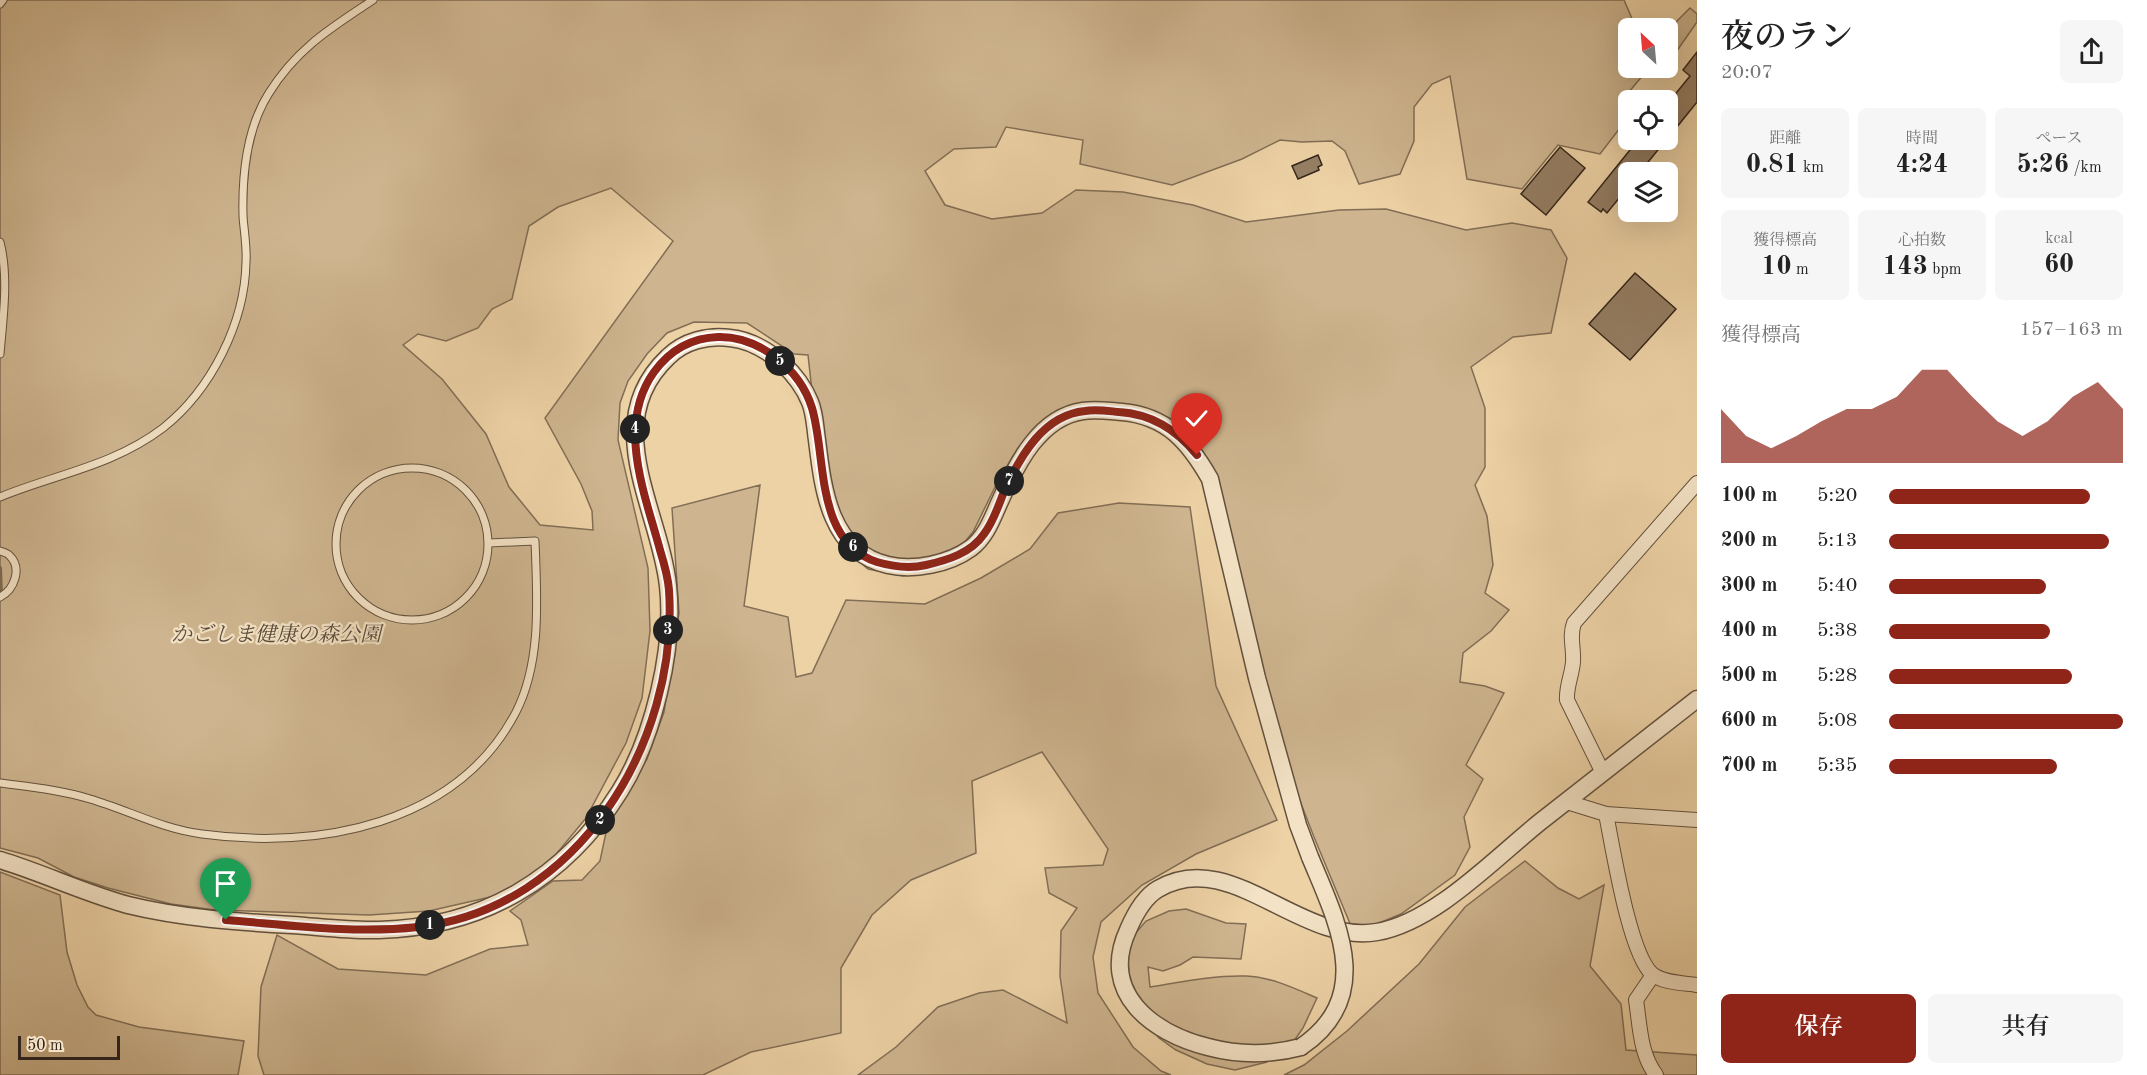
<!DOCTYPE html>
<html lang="ja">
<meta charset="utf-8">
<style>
body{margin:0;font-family:"Old Standard TT","Noto Serif JP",serif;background:#f6f6f6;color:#222;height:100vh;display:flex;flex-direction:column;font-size:22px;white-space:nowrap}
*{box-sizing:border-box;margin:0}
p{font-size:20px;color:#767676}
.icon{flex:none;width:33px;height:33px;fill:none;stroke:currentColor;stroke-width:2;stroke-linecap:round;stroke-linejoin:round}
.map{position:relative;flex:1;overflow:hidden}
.sheet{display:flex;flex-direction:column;background:#fff;width:450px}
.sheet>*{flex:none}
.needle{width:39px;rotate:334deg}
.fabs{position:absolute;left:1618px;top:18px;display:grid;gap:12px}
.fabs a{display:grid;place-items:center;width:60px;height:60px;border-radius:9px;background:#fff;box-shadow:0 6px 24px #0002;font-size:30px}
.scale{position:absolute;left:18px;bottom:15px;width:102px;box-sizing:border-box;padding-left:6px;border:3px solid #35261c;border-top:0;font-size:16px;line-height:21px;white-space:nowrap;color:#35261c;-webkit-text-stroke:4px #f3e2c5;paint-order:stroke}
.pin{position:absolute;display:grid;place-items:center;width:51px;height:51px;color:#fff;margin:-62px -26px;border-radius:50% 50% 50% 0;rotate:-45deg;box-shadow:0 0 6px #0007}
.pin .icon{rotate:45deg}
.km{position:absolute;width:30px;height:30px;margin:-15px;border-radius:50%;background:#222;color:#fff;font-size:16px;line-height:30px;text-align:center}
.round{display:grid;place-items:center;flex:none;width:63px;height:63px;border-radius:9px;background:#f6f6f6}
.headline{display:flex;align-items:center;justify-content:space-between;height:102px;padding:0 24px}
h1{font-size:33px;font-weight:600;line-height:45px}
.metrics{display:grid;grid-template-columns:repeat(3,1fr);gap:9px;height:102px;padding:6px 24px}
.metrics div{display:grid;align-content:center;border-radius:9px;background:#f6f6f6;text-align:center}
.metrics b{font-size:26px;font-weight:600}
.metrics small{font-size:16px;font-weight:400}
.metrics p{font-size:16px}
.chart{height:168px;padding:12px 24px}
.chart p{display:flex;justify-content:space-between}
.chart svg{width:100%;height:108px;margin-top:6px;fill:#8f2418;opacity:.7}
.button{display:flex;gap:12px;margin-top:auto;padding:12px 24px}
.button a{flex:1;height:69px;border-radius:9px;background:#8f2418;color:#fff;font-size:24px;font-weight:600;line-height:69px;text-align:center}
.button a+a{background:#f6f6f6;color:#222}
ul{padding:0 24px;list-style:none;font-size:20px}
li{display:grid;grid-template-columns:96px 72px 1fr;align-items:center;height:45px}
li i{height:15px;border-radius:8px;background:#8f2418}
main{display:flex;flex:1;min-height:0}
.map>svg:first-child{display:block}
.green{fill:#ceb58f;stroke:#826e56;stroke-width:1.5;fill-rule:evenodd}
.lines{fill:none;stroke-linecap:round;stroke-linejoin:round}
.stream{stroke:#7e6a53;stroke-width:4}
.building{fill:#957f64;stroke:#35261c;stroke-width:1.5}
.service-casing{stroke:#63513e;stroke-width:9}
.minor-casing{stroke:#63513e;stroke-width:16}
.tertiary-casing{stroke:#63513e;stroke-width:19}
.service{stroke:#f3e2c5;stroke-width:7}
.minor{stroke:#f3e2c5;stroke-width:14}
.tertiary{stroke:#f3e2c5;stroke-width:16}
.tertiary-bridge-casing{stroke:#63513e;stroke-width:19;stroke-linecap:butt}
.tertiary-bridge{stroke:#f3e2c5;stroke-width:16}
.route-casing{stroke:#fff;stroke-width:12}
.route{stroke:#8f2418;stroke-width:8}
.labels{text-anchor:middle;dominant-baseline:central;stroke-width:4.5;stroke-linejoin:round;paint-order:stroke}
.park-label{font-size:21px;font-style:italic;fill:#5b4a39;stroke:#f3e2c5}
</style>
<main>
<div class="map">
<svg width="1697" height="1075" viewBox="0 0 1697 1075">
<rect width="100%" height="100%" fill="#edd2a6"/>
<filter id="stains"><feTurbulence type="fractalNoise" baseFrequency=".00333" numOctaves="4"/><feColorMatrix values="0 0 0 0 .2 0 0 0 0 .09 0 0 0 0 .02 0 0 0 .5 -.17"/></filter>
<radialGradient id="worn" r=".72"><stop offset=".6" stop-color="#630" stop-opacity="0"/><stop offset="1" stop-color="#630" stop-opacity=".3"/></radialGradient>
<!-- green -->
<g class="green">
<path d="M0,0H1624L1636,28H1629V68H1649L1623,99L1620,128L1600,154L1558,145L1522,189L1467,179L1450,76L1432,84L1414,107V141L1400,174L1359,184L1345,151L1332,141L1302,142L1280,140L1242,159L1172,185L1080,164L1083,140L1006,127L996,147L954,149L925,171L945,205L992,219L1042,213L1076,190L1123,192L1193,205L1246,222L1339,210L1386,209L1466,230L1512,223L1551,230L1567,258L1551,333L1513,337L1471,367L1485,408V467L1475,485L1487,516L1493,565L1485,593L1509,610L1491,631L1463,653L1460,682L1485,686L1504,693L1466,765L1483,779L1464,817L1470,847L1455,875L1401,914L1377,924L1351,926L1314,837L1246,662L1207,488L1174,438L1118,404L1044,423L1018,448L998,481L973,532L963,544L933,571L903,576L868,569L847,551L825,509L808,355L794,354L747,323L694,322L667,333L647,354L628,381L620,403L618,440L648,568L650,631L642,698L626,743L586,818L553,858L535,875L499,895L429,911L369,915L215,910L171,904L108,888L74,877L38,858L0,848ZM611,188L673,241L545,418L581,484L592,511L593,530L540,525L509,487L486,434L442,379L403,345L418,334L446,341L478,328L492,309L512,299L529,226L558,207Z"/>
<path d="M1690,8L1697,14V22L1674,55L1668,56V30Z"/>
<path d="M760,485L744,606L788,617L796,677L812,673L846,600L925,604L981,578L1030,549L1058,513L1119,503L1190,507L1216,686L1277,820L1196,854L1142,885L1101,922L1093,957L1098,993L1133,1047L1161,1071L1171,1075H858L896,1047L938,1007L979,993L1003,990L1067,1023L1060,976L1061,931L1077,908L1049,893L1045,868L1103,865L1108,849L1042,752L972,781L976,853L911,880L872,915L841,968V1033L751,1052L703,1075H264L258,1056L261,987L277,935L338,969L426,975L490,949L528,945L521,920L510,911L553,881L582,880L600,861L608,823L647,759L664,712L679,613L672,508Z"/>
<path d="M1525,861L1558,888L1579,899L1604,885L1590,966L1621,1004L1626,1050L1697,1055V1075H1284L1304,1065L1347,1031L1419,964L1465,907Z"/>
<path d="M0,872L60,895L67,952L77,985L88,1007L96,1015L139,1027L244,1041L238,1075H0Z"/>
<path d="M1186,909L1226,923L1246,924L1241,959L1193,957L1180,965L1163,971L1148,967L1150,987C1181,982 1214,975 1246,976C1271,977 1294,988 1317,998L1303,1028L1294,1041L1267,1062L1235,1070L1207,1064L1176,1050L1159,1038L1142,1019L1124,967L1134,935L1146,921L1169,911Z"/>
</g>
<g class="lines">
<!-- stream -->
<path class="stream" d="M0,568L1,595"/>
</g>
<!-- building -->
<g class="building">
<path d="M1697,52V102L1668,138V103L1690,76L1683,70Z"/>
<path d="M1638,140H1666L1640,172H1629V186L1607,213L1603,209L1601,212L1588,202Z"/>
<path d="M1560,147L1585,168L1546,215L1521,194Z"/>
<path d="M1318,155L1322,165L1318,167L1319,170L1298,179L1292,166Z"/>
<path d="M1635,273L1676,309L1630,360L1589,324Z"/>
</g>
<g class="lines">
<!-- service casing -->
<g class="service-casing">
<g id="service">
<path d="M0,4L3,0"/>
<path d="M0,242C9,277 3,318 0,354"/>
<circle cx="412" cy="544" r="76"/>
<path d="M0,497C56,474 113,466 163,428C211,390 245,323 246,262C247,247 244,231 243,216C242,175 246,129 269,93C297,48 331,28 373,0"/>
<path d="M0,551C3,552 7,553 9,555C23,568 14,590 0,597"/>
<path d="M0,783C30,787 61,790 90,799C128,810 162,829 202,834C318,850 457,825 516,712C542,661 537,597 535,541L489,543"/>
</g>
</g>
<!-- minor casing -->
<g class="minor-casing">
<g id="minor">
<path d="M1603,773L1567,700C1566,687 1572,675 1573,662C1574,647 1569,637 1574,623L1697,483"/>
<path d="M1567,802L1606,814L1697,820"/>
<path d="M1606,814C1613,848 1629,953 1652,974C1663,983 1684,983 1697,985"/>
<path d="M1653,975L1636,1000C1640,1026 1640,1054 1656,1075"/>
</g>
</g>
<!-- tertiary casing -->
<g class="tertiary-casing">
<g id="tertiary">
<path d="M0,860C43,873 84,893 128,905C181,918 238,922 292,925C321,927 350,931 379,930C483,927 565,879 620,791C653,738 675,649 668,586C660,510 598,423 668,357C684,341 708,335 730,338C750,340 767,350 782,363C794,374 804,387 810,402C815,414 815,427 817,440C823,490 830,552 888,565C914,571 949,564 971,548C987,536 993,516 1001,499C1017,463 1040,417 1083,411C1096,409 1109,411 1122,412C1167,416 1189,442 1210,479L1257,678L1298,825L1310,857"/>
<path d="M1301,1047C1271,1055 1238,1055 1208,1047C1152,1033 1099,993 1128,930C1134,916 1144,897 1158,889C1230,846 1299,945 1377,932C1435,922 1495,858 1540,822C1593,781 1645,740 1697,699"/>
</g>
</g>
<!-- service -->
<use href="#service" class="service"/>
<!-- minor -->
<use href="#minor" class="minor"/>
<!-- tertiary -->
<use href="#tertiary" class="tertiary"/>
<!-- tertiary-bridge casing -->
<g class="tertiary-bridge-casing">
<path id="tertiary-bridge" d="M1301,1047C1376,996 1337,922 1310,857"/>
</g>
<!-- tertiary-bridge -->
<use href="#tertiary-bridge" class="tertiary-bridge"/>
</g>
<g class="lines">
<!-- route casing -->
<g class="route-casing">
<path id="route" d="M226,920C289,925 354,934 418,927C578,909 679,743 669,590C668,577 664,563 660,550C645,494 616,425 654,372C670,350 691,338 718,337C759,336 800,369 812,408C827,458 814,541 877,562C894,567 909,569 926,565C948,560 971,553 984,534C994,521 999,504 1005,489C1021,455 1044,415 1085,411C1096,409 1108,411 1119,412C1152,414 1177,430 1197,455"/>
</g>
<!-- route -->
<use href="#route" class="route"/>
</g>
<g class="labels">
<!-- park labels -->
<g class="park-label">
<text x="276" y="635">かごしま健康の森公園</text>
</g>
</g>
<rect width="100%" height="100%" filter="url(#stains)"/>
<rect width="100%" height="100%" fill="url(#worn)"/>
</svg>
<div class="fabs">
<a><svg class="needle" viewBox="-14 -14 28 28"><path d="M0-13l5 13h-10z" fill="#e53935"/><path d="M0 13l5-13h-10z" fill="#767676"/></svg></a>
<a><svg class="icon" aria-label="locate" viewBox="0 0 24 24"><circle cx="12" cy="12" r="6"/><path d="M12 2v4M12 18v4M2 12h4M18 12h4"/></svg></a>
<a><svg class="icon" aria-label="layers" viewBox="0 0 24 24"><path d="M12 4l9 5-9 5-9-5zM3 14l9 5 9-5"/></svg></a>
</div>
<div class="scale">50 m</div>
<div class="pin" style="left:226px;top:920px;background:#1e9e55"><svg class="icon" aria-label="arrive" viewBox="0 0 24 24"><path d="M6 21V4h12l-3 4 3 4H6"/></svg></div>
<div class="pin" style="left:1197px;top:455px;background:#d93025"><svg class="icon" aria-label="check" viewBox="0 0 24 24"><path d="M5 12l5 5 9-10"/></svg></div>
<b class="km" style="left:430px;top:925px">1</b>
<b class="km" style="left:600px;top:820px">2</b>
<b class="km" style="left:668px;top:630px">3</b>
<b class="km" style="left:635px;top:429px">4</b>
<b class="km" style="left:780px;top:361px">5</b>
<b class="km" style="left:853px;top:547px">6</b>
<b class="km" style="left:1009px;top:481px">7</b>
</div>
<section class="sheet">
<div class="headline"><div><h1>夜のラン</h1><p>20:07</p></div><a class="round"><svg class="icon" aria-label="share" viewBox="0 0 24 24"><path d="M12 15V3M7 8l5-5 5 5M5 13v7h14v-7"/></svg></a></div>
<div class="metrics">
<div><p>距離</p><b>0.81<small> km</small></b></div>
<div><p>時間</p><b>4:24</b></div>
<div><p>ペース</p><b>5:26<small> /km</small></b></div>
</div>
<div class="metrics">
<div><p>獲得標高</p><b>10<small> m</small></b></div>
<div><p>心拍数</p><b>143<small> bpm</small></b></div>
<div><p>kcal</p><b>60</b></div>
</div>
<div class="chart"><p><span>獲得標高</span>157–163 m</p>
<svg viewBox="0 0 160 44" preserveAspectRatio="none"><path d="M0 44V22L10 33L20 38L30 33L40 27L50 22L60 22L70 17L80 6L90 6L100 17L110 27L120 33L130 27L140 17L150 11L160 22V44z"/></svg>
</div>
<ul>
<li><b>100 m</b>5:20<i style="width:86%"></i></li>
<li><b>200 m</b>5:13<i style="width:94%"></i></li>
<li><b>300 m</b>5:40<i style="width:67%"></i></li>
<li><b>400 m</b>5:38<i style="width:69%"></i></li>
<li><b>500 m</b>5:28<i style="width:78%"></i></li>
<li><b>600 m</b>5:08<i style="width:100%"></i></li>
<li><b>700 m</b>5:35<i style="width:72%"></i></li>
</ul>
<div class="button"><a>保存</a><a>共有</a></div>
</section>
</main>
